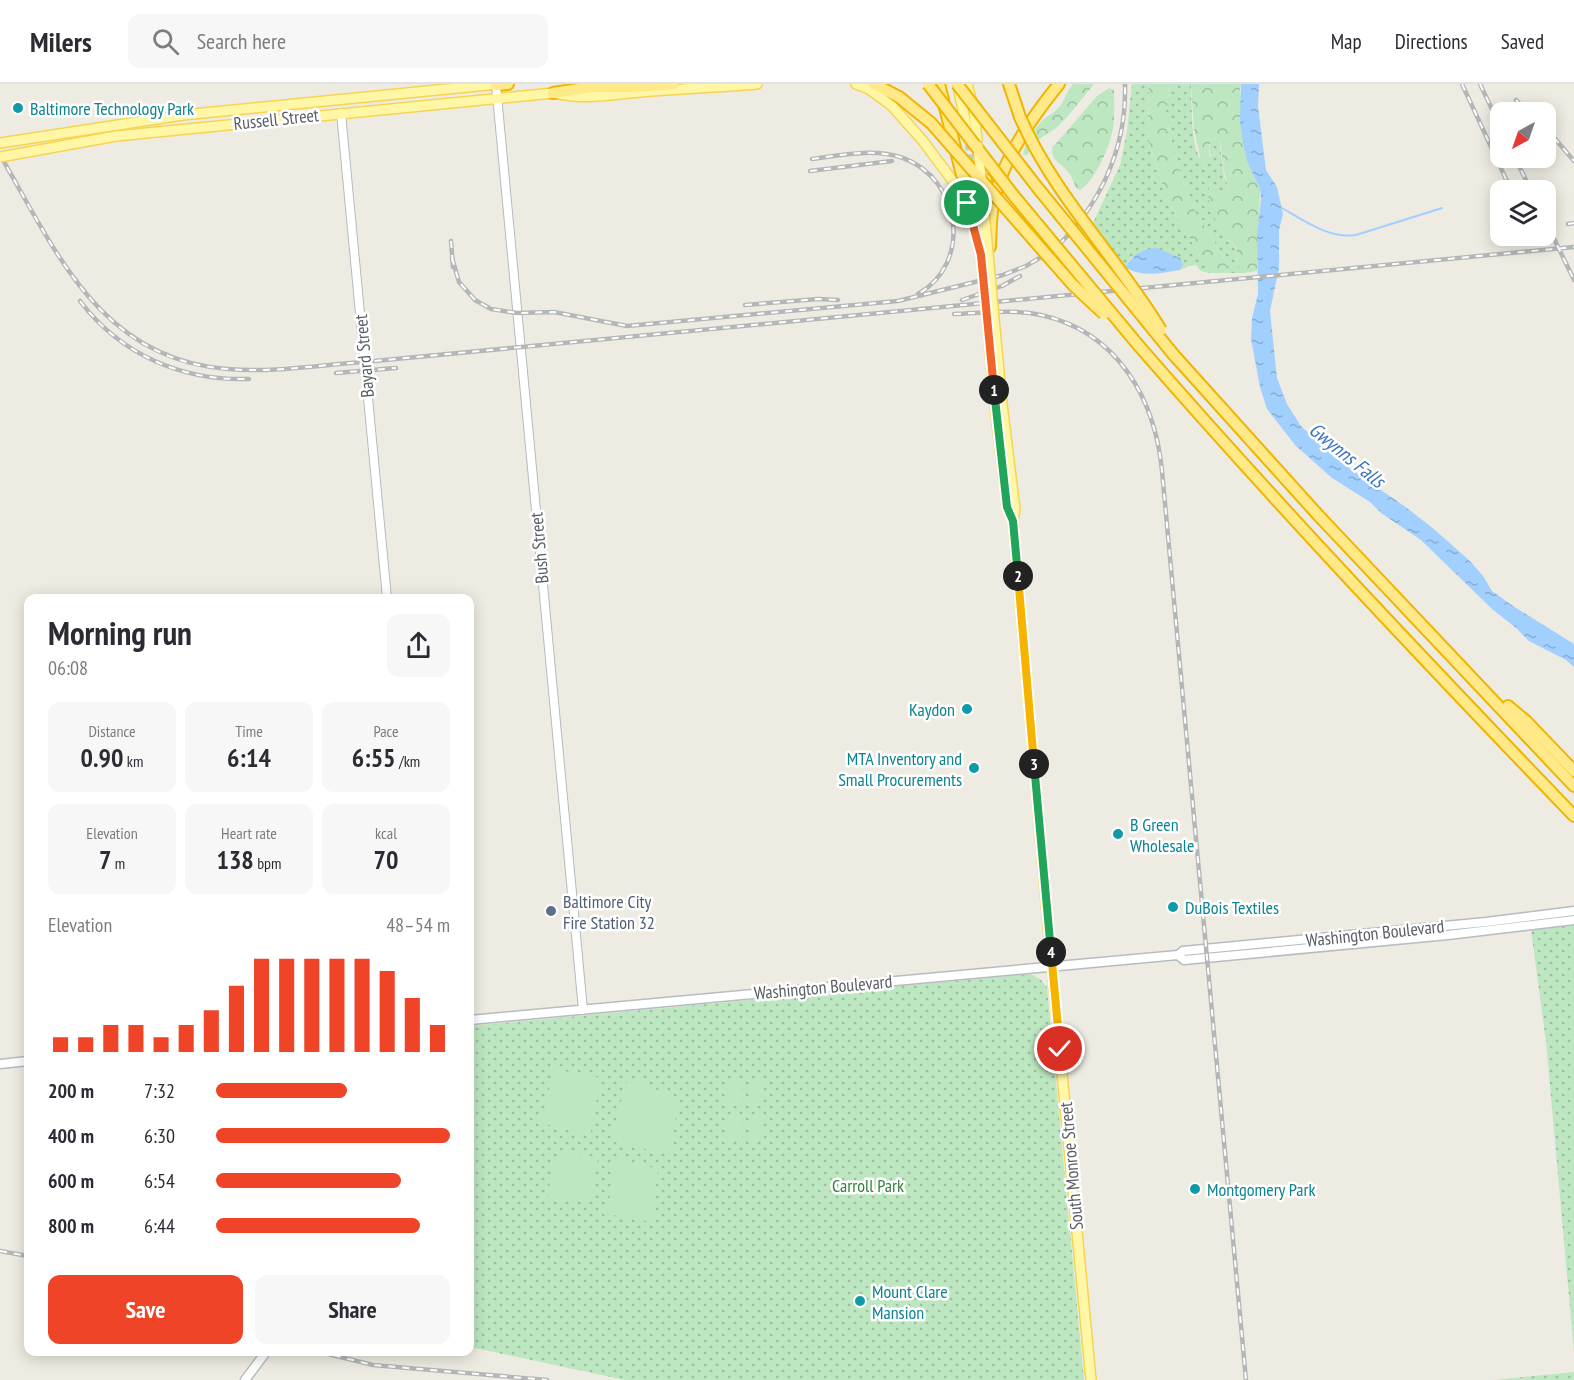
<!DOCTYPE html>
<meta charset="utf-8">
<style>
body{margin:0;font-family:"PT Sans Narrow",sans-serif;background:#f7f7f7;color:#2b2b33;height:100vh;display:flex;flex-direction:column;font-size:22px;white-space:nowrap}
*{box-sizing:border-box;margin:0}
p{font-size:20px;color:#7c7c81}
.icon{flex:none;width:33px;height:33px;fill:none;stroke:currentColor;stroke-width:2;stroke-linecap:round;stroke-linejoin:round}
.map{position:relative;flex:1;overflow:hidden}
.side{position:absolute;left:24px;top:510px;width:450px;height:762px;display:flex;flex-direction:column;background:#fff;border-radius:12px;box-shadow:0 3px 15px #0003}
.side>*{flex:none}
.needle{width:39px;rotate:220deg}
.controls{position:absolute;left:1490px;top:18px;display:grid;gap:12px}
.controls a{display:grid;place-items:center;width:66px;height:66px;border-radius:12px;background:#fff;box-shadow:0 3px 15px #0003;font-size:30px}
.pin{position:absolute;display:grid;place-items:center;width:51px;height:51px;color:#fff;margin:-26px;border:3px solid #fff;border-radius:50%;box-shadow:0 2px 6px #0007}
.km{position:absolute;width:30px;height:30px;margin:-15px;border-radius:50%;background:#222;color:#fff;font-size:16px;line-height:30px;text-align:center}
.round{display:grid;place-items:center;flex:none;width:63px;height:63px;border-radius:12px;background:#f7f7f7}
.headline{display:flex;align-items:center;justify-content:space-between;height:102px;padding:0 24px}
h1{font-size:33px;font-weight:800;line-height:45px}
.stats{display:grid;grid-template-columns:repeat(3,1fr);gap:9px;height:102px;padding:6px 24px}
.stats div{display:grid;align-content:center;border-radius:12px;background:#f7f7f7;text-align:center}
.stats b{font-size:26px;font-weight:800}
.stats small{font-size:16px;font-weight:400}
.stats p{font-size:16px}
.chart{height:168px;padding:12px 24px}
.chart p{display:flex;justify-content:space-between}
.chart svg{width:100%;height:108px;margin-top:6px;stroke:#ef4427;stroke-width:6}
.cta{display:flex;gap:12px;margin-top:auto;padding:12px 24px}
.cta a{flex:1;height:69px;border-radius:12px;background:#ef4427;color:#fff;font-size:24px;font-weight:800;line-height:69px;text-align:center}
.cta a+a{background:#f7f7f7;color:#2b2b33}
ul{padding:0 24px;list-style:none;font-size:20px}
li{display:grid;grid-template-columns:96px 72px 1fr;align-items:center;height:45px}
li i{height:15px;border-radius:8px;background:#ef4427}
header{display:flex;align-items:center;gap:36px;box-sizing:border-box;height:84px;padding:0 30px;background:#fff;border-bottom:2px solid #e1e1e2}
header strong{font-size:28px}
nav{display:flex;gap:33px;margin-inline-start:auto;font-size:21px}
.search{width:420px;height:54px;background:#f7f7f7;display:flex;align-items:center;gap:15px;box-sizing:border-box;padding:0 21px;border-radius:12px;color:#7c7c81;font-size:22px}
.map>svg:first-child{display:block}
.grass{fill:url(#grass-dots)}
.forest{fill:url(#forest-crowns)}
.garden{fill:#bde7c0}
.water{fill:url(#water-ripples)}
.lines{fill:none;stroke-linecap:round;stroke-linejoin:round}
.stream{stroke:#a1d0ff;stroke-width:2}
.primary-tunnel{stroke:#c9c8c2;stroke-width:9;stroke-dasharray:9 4.5;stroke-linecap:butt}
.tertiary-casing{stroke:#b7babf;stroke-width:10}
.secondary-casing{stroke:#b8bbc1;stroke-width:11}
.primary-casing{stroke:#f6d453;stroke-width:12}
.motorway-casing{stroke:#f0b500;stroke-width:14}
.tertiary{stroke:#fff;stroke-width:8}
.secondary{stroke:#fff;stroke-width:8}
.primary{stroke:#fff7a6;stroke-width:9}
.motorway{stroke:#ffe988;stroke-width:10}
.rail-casing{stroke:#b5b6b7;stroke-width:4.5}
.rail{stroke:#fff;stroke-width:2;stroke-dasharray:7;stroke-linecap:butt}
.primary-bridge-casing{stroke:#f6d453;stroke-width:12;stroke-linecap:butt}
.motorway-bridge-casing{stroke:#f0b500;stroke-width:14;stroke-linecap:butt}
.primary-bridge{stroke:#fff7a6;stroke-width:9}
.motorway-bridge{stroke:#ffe988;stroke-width:10}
.split-1-casing{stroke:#fff;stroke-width:12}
.split-2-casing{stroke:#fff;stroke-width:12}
.split-3-casing{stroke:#fff;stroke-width:12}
.split-4-casing{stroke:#fff;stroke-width:12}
.split-5-casing{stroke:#fff;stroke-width:12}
.split-1{stroke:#f0652b;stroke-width:8}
.split-2{stroke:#22a559;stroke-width:8}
.split-3{stroke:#f5b400;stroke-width:8}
.split-4{stroke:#22a559;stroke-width:8}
.split-5{stroke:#f5b400;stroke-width:8}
.culture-dot{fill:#0f9aa8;stroke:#fff;stroke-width:2}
.service-dot{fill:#5c6f8a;stroke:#fff;stroke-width:2}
.labels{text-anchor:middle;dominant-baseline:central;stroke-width:5;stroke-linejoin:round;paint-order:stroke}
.culture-label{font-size:18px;fill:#0d838f;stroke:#fff;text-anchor:start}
.street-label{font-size:18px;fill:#5a5e64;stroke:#fff}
.service-label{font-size:18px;fill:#4e5e75;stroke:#fff;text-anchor:start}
.park-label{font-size:18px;fill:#31843b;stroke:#fff}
.water-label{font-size:20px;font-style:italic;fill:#3d73be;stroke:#fff}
</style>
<header>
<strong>Milers</strong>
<div class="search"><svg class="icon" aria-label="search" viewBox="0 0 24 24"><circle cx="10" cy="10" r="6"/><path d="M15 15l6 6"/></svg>Search here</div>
<nav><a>Map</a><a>Directions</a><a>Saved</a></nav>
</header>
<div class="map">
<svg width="1574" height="1296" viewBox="0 0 1574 1296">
<defs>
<pattern id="grass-dots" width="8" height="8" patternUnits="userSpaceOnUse" patternTransform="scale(1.5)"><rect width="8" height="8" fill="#bde7c0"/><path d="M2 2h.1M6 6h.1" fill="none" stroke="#9dbea0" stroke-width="1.8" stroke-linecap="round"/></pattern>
<pattern id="forest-crowns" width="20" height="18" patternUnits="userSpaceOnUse" patternTransform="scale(1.5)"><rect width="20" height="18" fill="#bde7c0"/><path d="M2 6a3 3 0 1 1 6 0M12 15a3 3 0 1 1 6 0" fill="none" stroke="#9dbea0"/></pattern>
<pattern id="water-ripples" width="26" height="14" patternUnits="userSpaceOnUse" patternTransform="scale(1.5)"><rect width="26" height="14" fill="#a1d0ff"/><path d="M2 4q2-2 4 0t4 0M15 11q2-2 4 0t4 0" fill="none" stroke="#86acd2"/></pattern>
</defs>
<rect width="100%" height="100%" fill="#eeece2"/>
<!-- grass -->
<g class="grass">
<path d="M1132,0H1149L1148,46L1150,63L1169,119L1210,189L1201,187L1196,181L1189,182L1180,186L1183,181L1132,173L1125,183L1093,139L1120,81L1127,47Z"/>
<path d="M1170,0H1191C1192,20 1190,66 1204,80L1211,72L1209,63L1213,55L1219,54L1224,92L1229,104L1226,112L1210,100C1210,129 1219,144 1237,166C1236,175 1236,183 1244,189H1227L1226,177L1193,123L1175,76L1166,27Z"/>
<path d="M1574,839V1268L1546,958L1531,846L1534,842Z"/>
<path d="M1030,890L1040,895L1047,903L1084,1296H625L470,1263V942Z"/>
<path d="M1574,1288V1296H1494Z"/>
</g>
<!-- forest -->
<g class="forest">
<path d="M1073,0H1094L1068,32L1056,44L1038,56L1027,71H1023C1025,60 1032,49 1039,40C1044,33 1055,29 1061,21C1065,14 1067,7 1073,0Z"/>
<path d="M1149,0H1170L1166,27L1175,76L1193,123L1226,177L1227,189H1210L1169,119L1150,63L1148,46Z"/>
<path d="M1191,0H1241L1240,5L1247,77L1260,105L1257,187L1244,189C1236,183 1236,174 1237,165C1223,149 1202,123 1210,100L1226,112L1229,104C1222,88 1223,71 1219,54L1213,55C1212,57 1210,60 1209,62C1208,71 1214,75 1204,80L1201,77L1194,46Z"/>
<path d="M1109,4L1114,6C1114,18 1115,32 1113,44C1111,61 1095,97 1080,106L1076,104C1074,99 1072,93 1069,89C1062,79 1052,79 1052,64L1097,12Z"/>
</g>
<!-- garden -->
<g class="garden">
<path d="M554,985L601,994L590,1052L541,1039Z"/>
<path d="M628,993L678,1015L671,1071L610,1057Z"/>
<rect x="728" y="995" width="14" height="27"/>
<rect x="750" y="995" width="14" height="27"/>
<rect x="728" y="1030" width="14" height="27"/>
<rect x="750" y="1030" width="14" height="27"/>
<path d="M559,1067L598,1073L592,1114L548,1115L551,1089Z"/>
<path d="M615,1074L658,1085L652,1138L607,1130Z"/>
</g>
<!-- water -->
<g class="water">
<path d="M1241,0H1259L1258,22L1266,86L1277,103L1283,130L1279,146V184L1270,227L1277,294L1287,320L1301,342L1335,374L1407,424L1435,446L1470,477L1483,492L1492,507L1513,522L1574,560V583L1566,576L1529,557L1516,544L1492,525L1421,456L1381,429L1370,418L1332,394L1295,361L1267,325L1260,303L1251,255L1252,234L1258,210L1257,150L1261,115L1260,105L1247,77L1243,58L1240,37Z"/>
<path d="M1157,164L1180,174L1183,181L1180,186C1160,189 1143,194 1125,183C1134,170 1142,165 1157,164Z"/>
</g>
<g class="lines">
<!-- stream -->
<path class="stream" d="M1282,124C1305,137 1329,155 1356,151L1442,124"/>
<!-- primary-tunnel -->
<path class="primary-tunnel" d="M969,57L977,122"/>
<!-- tertiary casing -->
<g class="tertiary-casing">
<g id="tertiary">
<path d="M496,1L583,926"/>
<path d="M341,29L387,514"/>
</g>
</g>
<!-- secondary casing -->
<g class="secondary-casing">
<g id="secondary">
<path d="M1178,871L1184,876L1448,851L1574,836"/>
<path d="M470,936L1178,871L1183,867L1486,838L1574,827"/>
<path d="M0,980L28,977"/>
<path d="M245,1296L266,1268"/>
</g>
</g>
<!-- primary casing -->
<g class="primary-casing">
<g id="primary">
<path d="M856,0L869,5L892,22L923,57L961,108L977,151"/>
<path d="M967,0L974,27L977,56"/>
<path d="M958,2L968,51"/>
<path d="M116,52L553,9C588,16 607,11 641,8C679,5 718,3 757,0"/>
<path d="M0,59L183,31L498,0"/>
<path d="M1002,320L1015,425L1013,437L1049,852L1091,1296"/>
<path d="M995,321L1007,423L1013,437"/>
</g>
</g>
<!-- motorway casing -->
<g class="motorway-casing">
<g id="motorway">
<path d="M874,0L899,13L931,39"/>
<path d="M939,0L962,91L967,97L986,96"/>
<path d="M1009,0L1020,33"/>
<path d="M496,1L508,0"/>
<path d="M593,3H632L674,0"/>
<path d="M553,9L598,2"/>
<path d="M990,163C991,147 990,132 994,116C1003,74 1032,33 1059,0"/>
<path d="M1139,262C1279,423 1426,578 1574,732"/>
<path d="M1173,270L1318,431L1574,702"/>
<path d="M1508,622L1526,637L1574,687"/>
</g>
</g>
<!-- tertiary -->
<use href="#tertiary" class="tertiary"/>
<!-- secondary -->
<use href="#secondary" class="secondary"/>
<!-- primary -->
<use href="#primary" class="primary"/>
<!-- motorway -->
<use href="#motorway" class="motorway"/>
<!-- rail casing -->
<g class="rail-casing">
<g id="rail">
<path d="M1462,0L1511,106"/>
<path d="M1480,0L1500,42"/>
<path d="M1516,16L1527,28"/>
<path d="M1545,43L1574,77"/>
<path d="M0,71C56,167 100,276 228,285C273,289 319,281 364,278L1574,163"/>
<path d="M1515,74L1531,106"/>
<path d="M812,75C842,71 874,64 903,74C961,95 973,179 918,210"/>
<path d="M810,87L892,77"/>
<path d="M1545,136L1574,196"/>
<path d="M1568,140L1574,139"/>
<path d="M451,157L453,183"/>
<path d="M1049,170C1098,126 1127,67 1125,0"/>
<path d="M452,174L459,198L475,216L491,225L517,229L554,228L627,242L898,217L1003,191L1026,182L1053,166"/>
<path d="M962,216L1002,202L1020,192"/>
<path d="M80,217C121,271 182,297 249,295"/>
<path d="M745,221L818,215L838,216"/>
<path d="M954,230C983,229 1013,225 1041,231C1118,248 1155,315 1162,387L1246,1296"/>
<path d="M336,289L396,284"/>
<path d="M0,1167L28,1172"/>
<path d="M320,1268L373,1281L547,1296"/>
</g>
</g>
<!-- rail -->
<use href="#rail" class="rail"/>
<!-- primary-bridge casing -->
<g class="primary-bridge-casing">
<g id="primary-bridge">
<path d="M978,62L1002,320"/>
<path d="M0,73L116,52"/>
<path d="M978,136L995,321"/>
</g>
</g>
<!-- motorway-bridge casing -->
<g class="motorway-bridge-casing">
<g id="motorway-bridge">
<path d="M928,0L1014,112L1139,262"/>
<path d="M957,0L1037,103L1173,270"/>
<path d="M1020,33C1054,112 1117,173 1161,246"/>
<path d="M931,39L1073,201L1104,230"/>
</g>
</g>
<!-- primary-bridge -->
<use href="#primary-bridge" class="primary-bridge"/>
<!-- motorway-bridge -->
<use href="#motorway-bridge" class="motorway-bridge"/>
</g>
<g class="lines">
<!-- split-1 casing -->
<g class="split-1-casing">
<path id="split-1" d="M967,119L981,171L994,306"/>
</g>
<!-- split-2 casing -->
<g class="split-2-casing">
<path id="split-2" d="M994,306L1007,423L1013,437L1018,492"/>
</g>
<!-- split-3 casing -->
<g class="split-3-casing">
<path id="split-3" d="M1018,492L1034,680"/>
</g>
<!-- split-4 casing -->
<g class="split-4-casing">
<path id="split-4" d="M1034,680L1051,868"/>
</g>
<!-- split-5 casing -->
<g class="split-5-casing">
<path id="split-5" d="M1051,868L1060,965"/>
</g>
<!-- split-1 -->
<use href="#split-1" class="split-1"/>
<!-- split-2 -->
<use href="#split-2" class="split-2"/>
<!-- split-3 -->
<use href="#split-3" class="split-3"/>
<!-- split-4 -->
<use href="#split-4" class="split-4"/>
<!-- split-5 -->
<use href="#split-5" class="split-5"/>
</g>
<!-- markers -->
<g class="culture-dot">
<circle cx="18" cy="24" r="6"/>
<circle cx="967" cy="625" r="6"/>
<circle cx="974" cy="684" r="6"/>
<circle cx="1118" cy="750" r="6"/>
<circle cx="1173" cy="823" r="6"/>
<circle cx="1195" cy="1105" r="6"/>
<circle cx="860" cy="1217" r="6"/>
</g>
<circle class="service-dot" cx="551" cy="827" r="6"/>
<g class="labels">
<!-- culture labels -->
<g class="culture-label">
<text x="30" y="24">Baltimore Technology Park</text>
<text x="955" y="625" text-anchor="end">Kaydon</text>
<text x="962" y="674" text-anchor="end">MTA Inventory and<tspan x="962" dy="21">Small Procurements</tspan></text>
<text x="1130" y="740">B Green<tspan x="1130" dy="21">Wholesale</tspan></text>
<text x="1185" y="823">DuBois Textiles</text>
<text x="1207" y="1105">Montgomery Park</text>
<text x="872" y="1207">Mount Clare<tspan x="872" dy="21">Mansion</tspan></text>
</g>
<!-- street labels -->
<g class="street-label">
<text transform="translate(276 35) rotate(-6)">Russell Street</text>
<text transform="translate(364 272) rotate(-95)">Bayard Street</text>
<text transform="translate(539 464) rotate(-95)">Bush Street</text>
<text transform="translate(1375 849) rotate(-6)">Washington Boulevard</text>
<text transform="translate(823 903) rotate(-5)">Washington Boulevard</text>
<text transform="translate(1071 1082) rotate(-95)">South Monroe Street</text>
</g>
<!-- service labels -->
<g class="service-label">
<text x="563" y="817">Baltimore City<tspan x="563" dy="21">Fire Station 32</tspan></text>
</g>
<!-- park labels -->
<g class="park-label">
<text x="868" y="1101">Carroll Park</text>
</g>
<!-- water labels -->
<g class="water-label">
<text transform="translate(1347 371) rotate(39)">Gwynns Falls</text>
</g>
</g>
</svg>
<div class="controls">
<a><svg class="needle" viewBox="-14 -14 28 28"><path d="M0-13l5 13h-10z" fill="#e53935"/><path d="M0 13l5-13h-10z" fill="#7c7c81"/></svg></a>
<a><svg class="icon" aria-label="layers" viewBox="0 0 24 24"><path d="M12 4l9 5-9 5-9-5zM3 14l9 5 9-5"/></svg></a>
</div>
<div class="pin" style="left:967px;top:119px;background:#1e9e55"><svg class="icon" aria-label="arrive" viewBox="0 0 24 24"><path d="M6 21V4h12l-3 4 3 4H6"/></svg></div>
<div class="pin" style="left:1060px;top:965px;background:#d93025"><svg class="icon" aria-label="check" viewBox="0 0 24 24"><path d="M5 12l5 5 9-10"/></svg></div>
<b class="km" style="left:994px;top:306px">1</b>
<b class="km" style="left:1018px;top:492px">2</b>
<b class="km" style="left:1034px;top:680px">3</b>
<b class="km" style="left:1051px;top:868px">4</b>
<section class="side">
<div class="headline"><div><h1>Morning run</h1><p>06:08</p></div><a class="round"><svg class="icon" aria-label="share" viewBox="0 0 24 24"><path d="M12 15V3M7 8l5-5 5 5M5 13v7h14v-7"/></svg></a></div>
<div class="stats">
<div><p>Distance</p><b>0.90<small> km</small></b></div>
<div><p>Time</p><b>6:14</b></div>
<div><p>Pace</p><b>6:55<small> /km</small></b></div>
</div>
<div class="stats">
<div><p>Elevation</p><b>7<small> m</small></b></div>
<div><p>Heart rate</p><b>138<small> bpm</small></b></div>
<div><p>kcal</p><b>70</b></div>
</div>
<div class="chart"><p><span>Elevation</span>48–54 m</p>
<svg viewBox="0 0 160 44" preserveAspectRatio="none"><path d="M5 44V38M15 44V38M25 44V33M35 44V33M45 44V38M55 44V33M65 44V27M75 44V17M85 44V6M95 44V6M105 44V6M115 44V6M125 44V6M135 44V11M145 44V22M155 44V33"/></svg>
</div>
<ul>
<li><b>200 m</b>7:32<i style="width:56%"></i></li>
<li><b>400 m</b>6:30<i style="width:100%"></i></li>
<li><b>600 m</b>6:54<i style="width:79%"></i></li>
<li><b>800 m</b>6:44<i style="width:87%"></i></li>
</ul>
<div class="cta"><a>Save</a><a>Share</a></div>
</section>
</div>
